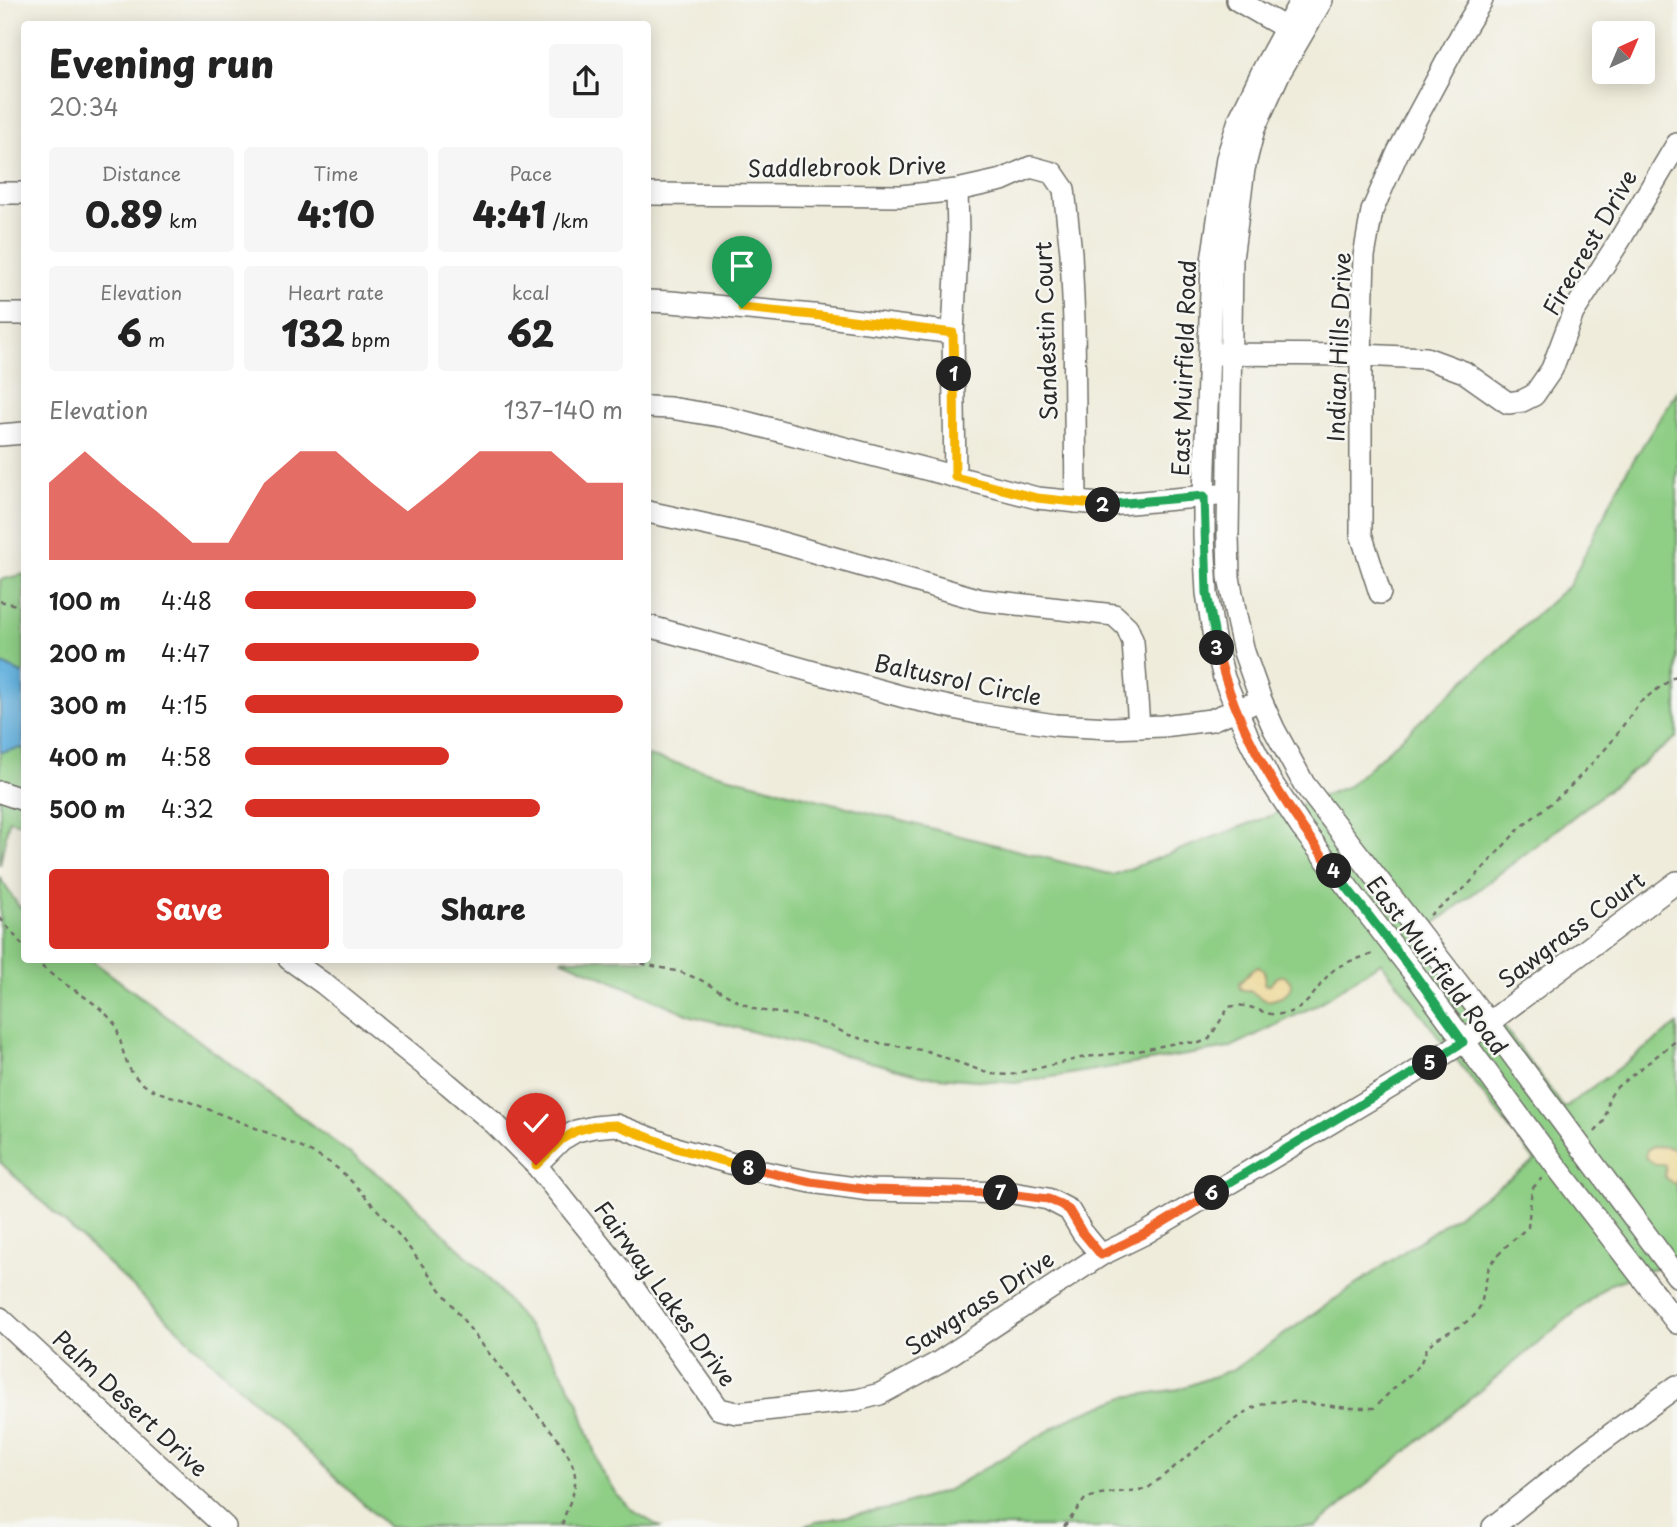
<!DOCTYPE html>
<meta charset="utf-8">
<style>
body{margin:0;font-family:"Playpen Sans",sans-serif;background:#f6f6f6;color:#222;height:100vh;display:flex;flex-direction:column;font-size:26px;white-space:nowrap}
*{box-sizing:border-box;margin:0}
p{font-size:23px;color:#767676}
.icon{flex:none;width:38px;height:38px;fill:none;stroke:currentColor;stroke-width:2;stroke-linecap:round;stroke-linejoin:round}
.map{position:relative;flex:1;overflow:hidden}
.side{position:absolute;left:21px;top:21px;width:630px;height:942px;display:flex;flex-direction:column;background:#fff;border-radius:7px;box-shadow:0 4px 18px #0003}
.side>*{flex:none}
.needle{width:46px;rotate:44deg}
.controls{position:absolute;left:1592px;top:21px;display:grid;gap:14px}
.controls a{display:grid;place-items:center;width:63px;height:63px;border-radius:7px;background:#fff;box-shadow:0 4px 18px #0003;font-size:35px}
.pin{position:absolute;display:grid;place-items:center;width:60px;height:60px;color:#fff;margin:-72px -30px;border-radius:50% 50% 50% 0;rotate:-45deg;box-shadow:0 0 7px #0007}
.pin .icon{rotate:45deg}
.km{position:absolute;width:35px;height:35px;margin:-18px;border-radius:50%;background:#222;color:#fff;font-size:19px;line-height:35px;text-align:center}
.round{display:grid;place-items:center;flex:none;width:74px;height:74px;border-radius:7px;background:#f6f6f6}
.summary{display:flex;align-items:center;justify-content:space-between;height:119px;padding:0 28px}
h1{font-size:38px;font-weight:800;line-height:52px}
.figures{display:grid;grid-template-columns:repeat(3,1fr);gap:10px;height:119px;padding:7px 28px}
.figures div{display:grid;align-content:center;border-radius:7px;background:#f6f6f6;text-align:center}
.figures b{font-size:35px;font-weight:800}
.figures small{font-size:19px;font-weight:400}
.figures p{font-size:19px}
.chart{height:196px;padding:14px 28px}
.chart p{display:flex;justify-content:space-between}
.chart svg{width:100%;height:126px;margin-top:7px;fill:#d93025;opacity:.7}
.primary-button{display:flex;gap:14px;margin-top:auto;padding:14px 28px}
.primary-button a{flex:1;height:80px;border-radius:7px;background:#d93025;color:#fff;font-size:28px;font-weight:800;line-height:80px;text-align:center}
.primary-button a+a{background:#f6f6f6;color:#222}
ul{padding:0 28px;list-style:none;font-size:23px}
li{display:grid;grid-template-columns:112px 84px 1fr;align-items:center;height:52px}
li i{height:18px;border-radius:9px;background:#d93025}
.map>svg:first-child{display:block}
.green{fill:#8ece85;stroke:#5c7c58;stroke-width:2}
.sand{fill:#eeda9e;stroke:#8c8264;stroke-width:2}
.water{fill:#64b1de;stroke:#486e84;stroke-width:2}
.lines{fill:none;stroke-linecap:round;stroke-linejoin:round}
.minor-casing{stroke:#706f69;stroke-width:24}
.path{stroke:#706f69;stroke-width:2.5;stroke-dasharray:5 5;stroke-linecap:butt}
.minor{stroke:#fff;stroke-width:21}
.split-1-casing{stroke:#fff;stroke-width:14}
.split-2-casing{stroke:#fff;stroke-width:14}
.split-3-casing{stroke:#fff;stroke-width:14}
.split-4-casing{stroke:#fff;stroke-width:14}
.split-5-casing{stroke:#fff;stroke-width:14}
.split-6-casing{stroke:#fff;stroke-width:14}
.split-7-casing{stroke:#fff;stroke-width:14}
.split-8-casing{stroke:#fff;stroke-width:14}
.split-9-casing{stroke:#fff;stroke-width:14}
.split-1{stroke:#f5b400;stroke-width:9}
.split-2{stroke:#f5b400;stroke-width:9}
.split-3{stroke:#22a559;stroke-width:9}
.split-4{stroke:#f0652b;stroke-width:9}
.split-5{stroke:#22a559;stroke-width:9}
.split-6{stroke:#22a559;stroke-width:9}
.split-7{stroke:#f0652b;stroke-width:9}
.split-8{stroke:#f0652b;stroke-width:9}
.split-9{stroke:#f5b400;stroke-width:9}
.labels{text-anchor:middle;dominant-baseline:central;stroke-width:5;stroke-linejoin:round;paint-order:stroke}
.street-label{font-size:23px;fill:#2b2b2b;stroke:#f6f6f2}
</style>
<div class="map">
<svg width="1677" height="1527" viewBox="0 0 1677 1527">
<rect width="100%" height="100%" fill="#f6f6f2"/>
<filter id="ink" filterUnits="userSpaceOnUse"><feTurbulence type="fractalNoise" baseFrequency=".0143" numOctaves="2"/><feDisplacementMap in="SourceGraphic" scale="14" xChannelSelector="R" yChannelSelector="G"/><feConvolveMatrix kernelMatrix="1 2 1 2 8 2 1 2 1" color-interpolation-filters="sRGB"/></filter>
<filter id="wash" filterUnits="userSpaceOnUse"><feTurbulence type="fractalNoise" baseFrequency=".00686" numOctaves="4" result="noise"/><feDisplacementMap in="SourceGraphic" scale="28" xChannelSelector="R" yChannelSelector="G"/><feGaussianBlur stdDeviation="1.57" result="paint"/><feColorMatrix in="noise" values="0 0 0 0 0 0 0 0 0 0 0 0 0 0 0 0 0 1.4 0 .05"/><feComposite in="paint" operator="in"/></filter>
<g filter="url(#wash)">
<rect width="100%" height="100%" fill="#efecdb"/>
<!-- green -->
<g class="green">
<path d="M1677,391V737L1430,927L1564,1108L1677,1025V1261L1608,1285L1315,1527H802L816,1522L893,1508L946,1491L1074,1416L1125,1397L1179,1389L1234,1369L1535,1161L1381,962L1315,1006L1229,1048L1015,1083L925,1076L692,1016L561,959H648V756L1113,875L1349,786L1570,584L1623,477Z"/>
<path d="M24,574V824L9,820L0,865V580Z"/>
<path d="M0,878L18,905L24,910V959H90L400,1191L485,1274L553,1356L578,1402L600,1469L617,1495L635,1512L660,1527H388L0,1162Z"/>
</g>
<!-- sand -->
<g class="sand">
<path d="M1259,967C1266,972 1266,976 1264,983L1266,985H1270C1277,974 1287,971 1292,986C1287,996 1278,999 1267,1001L1249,991L1240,989L1239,983C1246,978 1250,968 1259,967Z"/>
<path d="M1653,1146L1667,1147L1677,1150V1184L1669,1182L1665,1177L1666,1167L1664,1164H1655L1645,1157L1647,1150Z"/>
</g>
<!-- water -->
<path class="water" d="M0,663L24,674V749L22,748L0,752Z"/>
</g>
<g filter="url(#ink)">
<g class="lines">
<!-- minor casing -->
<g class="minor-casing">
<g id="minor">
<path d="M1237,0L1296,34"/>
<path d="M1301,0L1264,68L1239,120L1227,158L1212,261L1204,496V537L1207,593L1214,638L1224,678L1249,739L1270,780L1301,827L1416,976L1556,1166L1677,1323"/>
<path d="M1322,0L1279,74L1254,129L1244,169L1232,259L1228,535L1229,577L1236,616L1244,652L1261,700L1274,729L1304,784L1489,1023L1677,1276"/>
<path d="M0,193H24"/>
<path d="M648,194L901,196L957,190L1002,180L1031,167L1053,173L1064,189L1071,253L1074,321L1076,502"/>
<path d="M648,301L671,302L813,315L953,333L955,477"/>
<path d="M0,314H24"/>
<path d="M953,333L958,234L957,190"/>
<path d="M1218,354L1361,355L1426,358L1464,372L1508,403L1522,401L1534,395L1552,369L1573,313L1618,243L1677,144"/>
<path d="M648,407L670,408L726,417L1037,498L1109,505L1218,495"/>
<path d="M0,435L24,433"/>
<path d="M648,512L758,536L981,600L1114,615L1127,627L1133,642L1139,727"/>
<path d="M1380,593L1361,534V355L1364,256L1372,211L1398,152L1462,33L1482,0"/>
<path d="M648,626L904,697L977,713L1055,725L1110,728L1163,726L1211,720L1249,705"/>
<path d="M0,792L24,800"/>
<path d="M289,959L324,984L448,1084L495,1124L536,1165L620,1269L719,1409L737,1413L857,1400L880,1394L939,1362L1101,1255L1144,1234L1406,1078L1463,1042L1677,882"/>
<path d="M536,1165L561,1140L576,1131L594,1127L616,1125L679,1149L759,1171L811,1182L870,1190L1013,1193L1048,1199L1069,1210L1082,1232L1101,1255"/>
<path d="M0,1318L225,1527"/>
<path d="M1493,1527L1587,1452L1677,1386"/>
</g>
</g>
<!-- path -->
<g class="path">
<path d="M0,601L24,607"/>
<path d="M1430,915L1466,887L1519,829L1567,790L1609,745L1640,702L1677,675"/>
<path d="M0,918L24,947"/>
<path d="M35,959C57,985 92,995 113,1022C117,1026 117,1031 119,1036C125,1058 126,1072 146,1086C158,1094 176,1097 190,1102C236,1121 284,1137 327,1161C345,1172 359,1190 373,1205C414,1250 447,1300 484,1347C502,1370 519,1392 537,1414C549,1428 564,1444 571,1461C583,1489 566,1502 562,1527"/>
<path d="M622,959L680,972L701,980L739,1002L757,1010L799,1016L826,1024L849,1035L873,1042L927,1051L990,1074L1010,1075L1085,1057L1138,1051L1180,1042L1199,1043L1209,1039L1229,1007C1234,1006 1240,1005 1245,1006C1263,1009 1266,1018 1287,1013C1313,1006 1317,983 1335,969C1348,960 1362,958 1376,953"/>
<path d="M1595,1132L1604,1121L1608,1108V1099L1617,1087L1677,1040"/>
<path d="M1064,1527L1085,1499L1100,1494L1147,1489L1215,1434L1252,1408L1269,1402L1287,1401L1349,1408H1374L1391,1391L1413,1372L1421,1362L1427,1348L1434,1340L1462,1325L1474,1316L1481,1305L1489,1266L1504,1248L1528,1227L1532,1189L1542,1178"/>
</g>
<!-- minor -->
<use href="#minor" class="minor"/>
</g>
</g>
<g class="lines" filter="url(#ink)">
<!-- split-1 casing -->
<g class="split-1-casing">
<path id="split-1" d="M742,308L813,315L953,333L954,374"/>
</g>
<!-- split-2 casing -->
<g class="split-2-casing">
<path id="split-2" d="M954,374L955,477L1037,498L1103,505"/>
</g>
<!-- split-3 casing -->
<g class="split-3-casing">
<path id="split-3" d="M1103,505L1204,496L1207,593L1217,648"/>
</g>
<!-- split-4 casing -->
<g class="split-4-casing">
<path id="split-4" d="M1217,648C1236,732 1283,803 1334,871"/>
</g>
<!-- split-5 casing -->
<g class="split-5-casing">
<path id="split-5" d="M1334,871L1416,976L1463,1042L1430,1063"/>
</g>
<!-- split-6 casing -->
<g class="split-6-casing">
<path id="split-6" d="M1212,1193L1430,1063"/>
</g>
<!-- split-7 casing -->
<g class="split-7-casing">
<path id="split-7" d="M1001,1193L1048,1199L1060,1204L1069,1210L1082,1232L1101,1255L1144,1234L1212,1193"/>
</g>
<!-- split-8 casing -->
<g class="split-8-casing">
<path id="split-8" d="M749,1168L811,1182L870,1190L1001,1193"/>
</g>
<!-- split-9 casing -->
<g class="split-9-casing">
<path id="split-9" d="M536,1165L561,1140L576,1131L594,1126L616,1125L679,1149L749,1168"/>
</g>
<!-- split-1 -->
<use href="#split-1" class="split-1"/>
<!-- split-2 -->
<use href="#split-2" class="split-2"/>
<!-- split-3 -->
<use href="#split-3" class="split-3"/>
<!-- split-4 -->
<use href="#split-4" class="split-4"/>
<!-- split-5 -->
<use href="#split-5" class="split-5"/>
<!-- split-6 -->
<use href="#split-6" class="split-6"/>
<!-- split-7 -->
<use href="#split-7" class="split-7"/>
<!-- split-8 -->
<use href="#split-8" class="split-8"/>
<!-- split-9 -->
<use href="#split-9" class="split-9"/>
</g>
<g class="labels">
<!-- street labels -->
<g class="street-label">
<text transform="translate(847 166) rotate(-1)">Saddlebrook Drive</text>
<text transform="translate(1589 242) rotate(-60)">Firecrest Drive</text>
<text transform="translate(1045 331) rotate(-92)">Sandestin Court</text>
<text transform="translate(1338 347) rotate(-88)">Indian Hills Drive</text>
<text transform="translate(1183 368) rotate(-88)">East Muirfield Road</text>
<text transform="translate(958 679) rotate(12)">Baltusrol Circle</text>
<text transform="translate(1571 929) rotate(-37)">Sawgrass Court</text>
<text transform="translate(1438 965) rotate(53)">East Muirfield Road</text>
<text transform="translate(666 1293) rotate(54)">Fairway Lakes Drive</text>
<text transform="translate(979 1302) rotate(-33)">Sawgrass Drive</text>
<text transform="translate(131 1403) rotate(43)">Palm Desert Drive</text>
</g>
</g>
</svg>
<div class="controls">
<a><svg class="needle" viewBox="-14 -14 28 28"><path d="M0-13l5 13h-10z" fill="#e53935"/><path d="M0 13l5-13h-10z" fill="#767676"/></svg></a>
</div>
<div class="pin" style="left:742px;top:308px;background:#1e9e55"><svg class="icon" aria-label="arrive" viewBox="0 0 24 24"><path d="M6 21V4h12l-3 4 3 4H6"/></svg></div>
<div class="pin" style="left:536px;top:1165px;background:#d93025"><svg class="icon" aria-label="check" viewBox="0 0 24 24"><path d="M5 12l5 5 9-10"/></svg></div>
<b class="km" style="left:954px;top:374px">1</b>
<b class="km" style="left:1103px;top:505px">2</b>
<b class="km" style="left:1217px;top:648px">3</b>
<b class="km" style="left:1334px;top:871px">4</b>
<b class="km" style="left:1430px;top:1063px">5</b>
<b class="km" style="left:1212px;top:1193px">6</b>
<b class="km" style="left:1001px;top:1193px">7</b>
<b class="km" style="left:749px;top:1168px">8</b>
<section class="side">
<div class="summary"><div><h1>Evening run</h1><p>20:34</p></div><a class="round"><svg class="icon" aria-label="share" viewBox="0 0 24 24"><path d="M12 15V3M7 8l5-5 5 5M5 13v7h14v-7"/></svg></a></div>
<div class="figures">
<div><p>Distance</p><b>0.89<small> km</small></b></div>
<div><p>Time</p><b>4:10</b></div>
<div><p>Pace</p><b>4:41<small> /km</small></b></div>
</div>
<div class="figures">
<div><p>Elevation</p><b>6<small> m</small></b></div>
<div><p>Heart rate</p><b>132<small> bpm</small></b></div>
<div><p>kcal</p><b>62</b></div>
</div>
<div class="chart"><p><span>Elevation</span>137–140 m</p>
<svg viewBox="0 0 160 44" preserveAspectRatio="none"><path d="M0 44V17L10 6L20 17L30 27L40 38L50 38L60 17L70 6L80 6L90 17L100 27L110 17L120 6L130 6L140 6L150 17L160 17V44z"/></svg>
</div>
<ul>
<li><b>100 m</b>4:48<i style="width:61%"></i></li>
<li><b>200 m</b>4:47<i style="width:62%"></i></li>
<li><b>300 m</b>4:15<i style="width:100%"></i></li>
<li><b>400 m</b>4:58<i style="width:54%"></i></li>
<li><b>500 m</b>4:32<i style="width:78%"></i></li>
</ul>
<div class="primary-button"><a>Save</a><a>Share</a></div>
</section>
</div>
